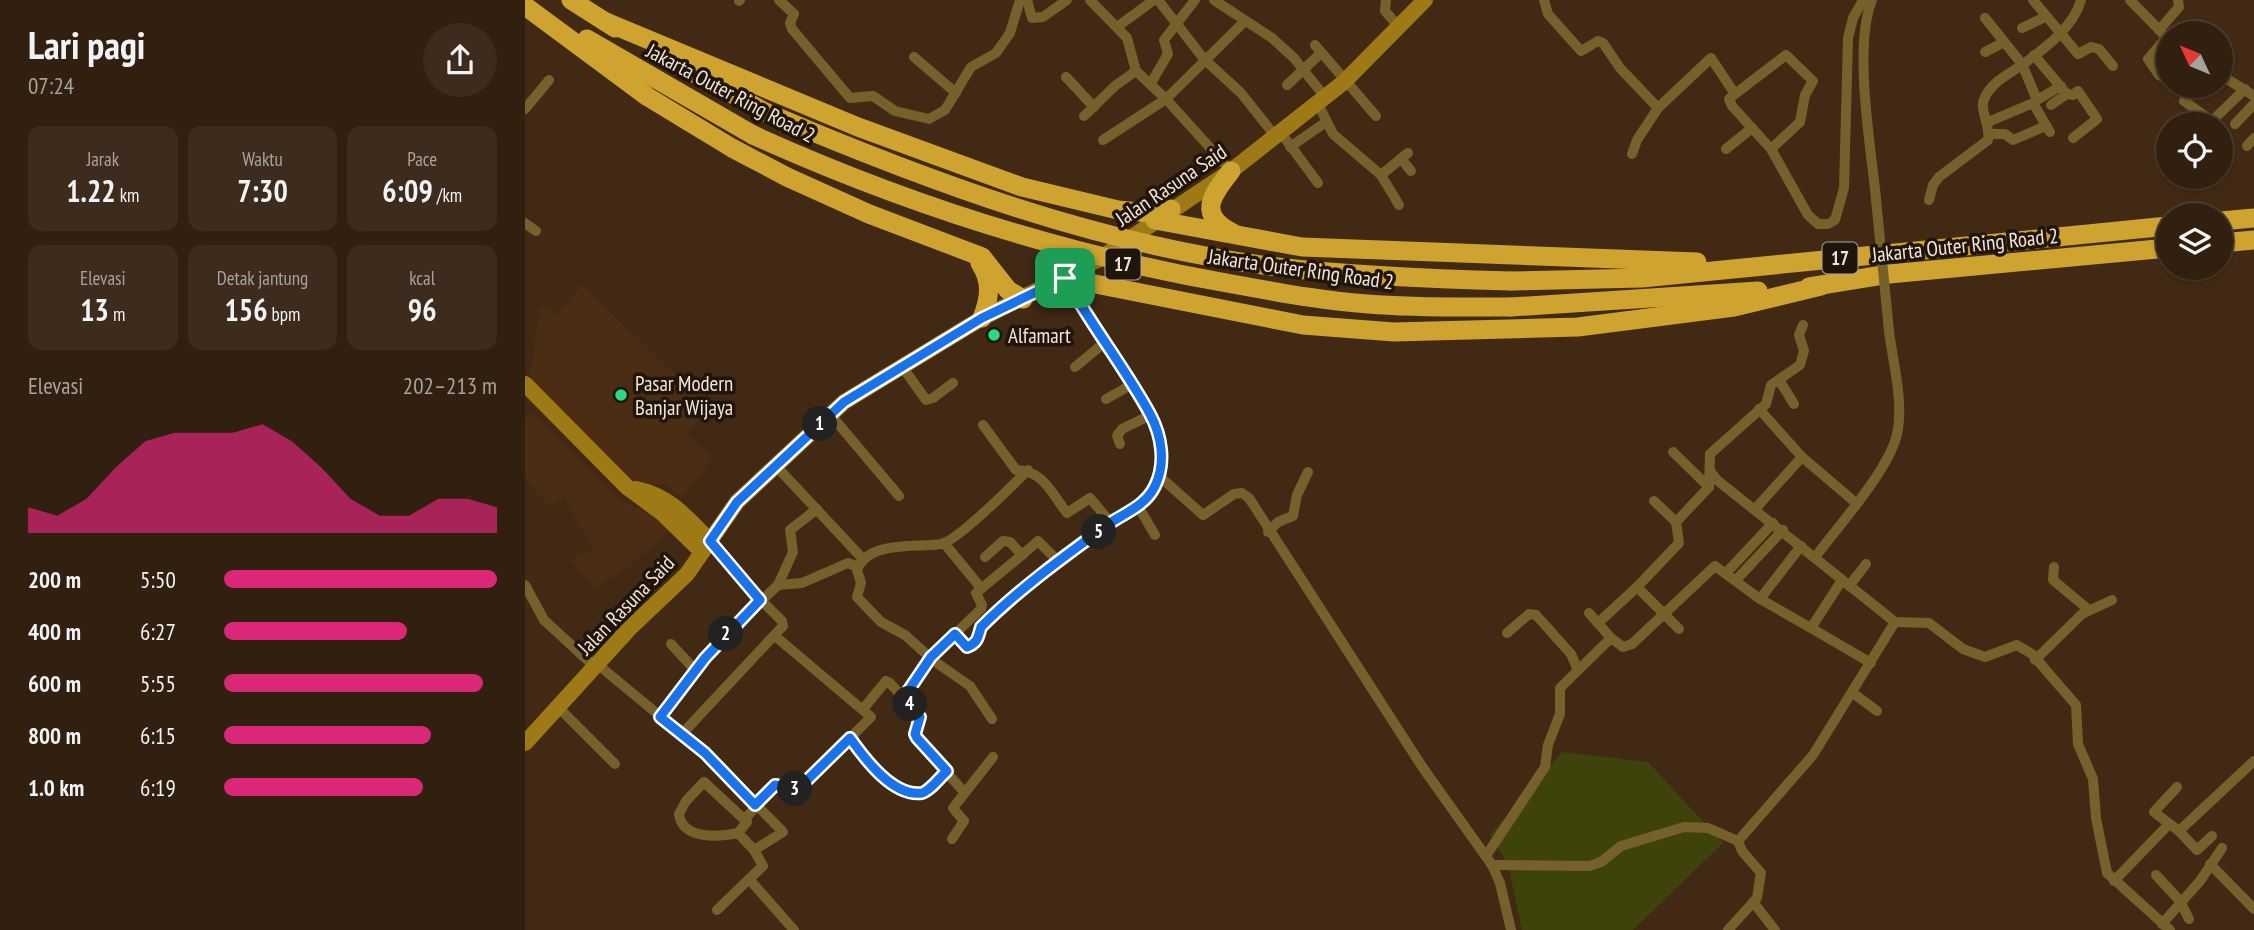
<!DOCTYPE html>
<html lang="id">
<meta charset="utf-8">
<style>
body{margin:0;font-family:"PT Sans Narrow",sans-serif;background:#3d2c1d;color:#f1f3f6;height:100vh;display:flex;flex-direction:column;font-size:26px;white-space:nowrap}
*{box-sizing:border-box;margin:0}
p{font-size:23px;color:#a8a29e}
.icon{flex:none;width:38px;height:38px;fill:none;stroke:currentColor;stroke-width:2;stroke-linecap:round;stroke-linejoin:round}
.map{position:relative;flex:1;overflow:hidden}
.panel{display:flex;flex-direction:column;background:#311f0f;width:525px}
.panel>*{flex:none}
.needle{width:46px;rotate:314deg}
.buttons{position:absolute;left:1631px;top:21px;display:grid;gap:14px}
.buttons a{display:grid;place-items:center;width:77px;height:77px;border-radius:50%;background:#311f0f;box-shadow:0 2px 5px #0004,0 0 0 2px #4c3d2f;font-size:35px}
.pin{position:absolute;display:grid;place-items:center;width:60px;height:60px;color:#fff;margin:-30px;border-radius:14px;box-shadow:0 4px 10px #0006}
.km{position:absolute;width:35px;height:35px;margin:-18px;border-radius:50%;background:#222;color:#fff;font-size:19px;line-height:35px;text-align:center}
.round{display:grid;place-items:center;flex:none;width:74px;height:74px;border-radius:37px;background:#3d2c1d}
.head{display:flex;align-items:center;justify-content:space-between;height:119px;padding:0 28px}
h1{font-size:38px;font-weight:700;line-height:52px}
.stats{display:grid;grid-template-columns:repeat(3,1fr);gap:10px;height:119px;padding:7px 28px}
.stats div{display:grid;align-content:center;border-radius:14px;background:#3d2c1d;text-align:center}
.stats b{font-size:30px;font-weight:700}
.stats small{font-size:19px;font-weight:400}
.stats p{font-size:19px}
.chart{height:196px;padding:14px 28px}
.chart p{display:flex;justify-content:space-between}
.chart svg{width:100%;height:126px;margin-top:7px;fill:#db2777;opacity:.7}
ul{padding:0 28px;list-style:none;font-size:23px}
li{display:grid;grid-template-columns:112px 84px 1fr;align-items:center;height:52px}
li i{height:18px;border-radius:9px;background:#db2777}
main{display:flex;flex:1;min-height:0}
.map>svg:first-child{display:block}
.built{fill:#4a2d12}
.green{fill:#3e430c}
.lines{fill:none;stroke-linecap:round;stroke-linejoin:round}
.street{stroke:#76602b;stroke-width:10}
.secondary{stroke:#9e7a17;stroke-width:16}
.highway{stroke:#cfa32f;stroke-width:19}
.street-bridge{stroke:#76602b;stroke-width:10}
.highway-bridge{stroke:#cfa32f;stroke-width:19}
.route-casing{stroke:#fff;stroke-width:14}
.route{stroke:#1a73e8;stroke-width:9}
.poi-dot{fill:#2ad884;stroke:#20150c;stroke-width:2.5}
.labels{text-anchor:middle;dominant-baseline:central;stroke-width:7;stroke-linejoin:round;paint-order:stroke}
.shield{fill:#20150c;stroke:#b4a69a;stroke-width:2}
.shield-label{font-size:19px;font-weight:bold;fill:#f4e4d7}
.street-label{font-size:21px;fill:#f4e4d7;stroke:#20150c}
.poi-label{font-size:21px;fill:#f4e4d7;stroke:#20150c;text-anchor:start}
</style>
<main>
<section class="panel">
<div class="head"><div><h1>Lari pagi</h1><p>07:24</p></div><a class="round"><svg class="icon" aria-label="share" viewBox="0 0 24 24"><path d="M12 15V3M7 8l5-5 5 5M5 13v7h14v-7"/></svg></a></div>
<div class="stats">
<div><p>Jarak</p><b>1.22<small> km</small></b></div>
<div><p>Waktu</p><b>7:30</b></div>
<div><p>Pace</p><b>6:09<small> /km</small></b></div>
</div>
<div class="stats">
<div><p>Elevasi</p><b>13<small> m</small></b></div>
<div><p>Detak jantung</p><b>156<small> bpm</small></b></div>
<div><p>kcal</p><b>96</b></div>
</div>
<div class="chart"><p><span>Elevasi</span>202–213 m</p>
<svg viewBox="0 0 160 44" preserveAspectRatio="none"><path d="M0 44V35L10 38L20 32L30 21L40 12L50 9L60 9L70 9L80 6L90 12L100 21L110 32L120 38L130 38L140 32L150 32L160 35V44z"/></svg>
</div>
<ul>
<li><b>200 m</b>5:50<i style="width:100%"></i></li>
<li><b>400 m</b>6:27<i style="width:67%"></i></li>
<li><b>600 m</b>5:55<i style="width:95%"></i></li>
<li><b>800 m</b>6:15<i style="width:76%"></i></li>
<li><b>1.0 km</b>6:19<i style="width:73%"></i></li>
</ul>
</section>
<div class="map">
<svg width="1729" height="930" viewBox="0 0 1729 930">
<rect width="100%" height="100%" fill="#412914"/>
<!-- built -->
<g class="built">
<path d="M56,284L185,407L161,433L188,459L156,497L142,485L116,483L103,478L8,383L5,373L16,306L33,315Z"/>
<path d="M6,413L97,502L121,510L143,531L105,566L71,588L46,560L68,548L39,498L24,507L0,478V417Z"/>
</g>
<!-- green -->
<path class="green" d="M1037,752L1123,762L1198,843L1108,930H997L983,865L965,835Z"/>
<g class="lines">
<!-- street -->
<g class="street">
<path d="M254,0L269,14L265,23L267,29L325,98L348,96L370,111L404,119L420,110L446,67L471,53L485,33L495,0"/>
<path d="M502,0L507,18L518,17L542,0"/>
<path d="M565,0L602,38L611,71L641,99L706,171"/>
<path d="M633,0L679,59L716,93L751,137"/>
<path d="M689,0L747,38L769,58L800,97"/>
<path d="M861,0L860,11L874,27"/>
<path d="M1019,0L1023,14L1056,51L1073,41L1078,43L1095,68L1133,108L1186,58L1210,94L1204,99L1207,106L1246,149L1283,215L1293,224H1303L1310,220L1319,188L1323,38L1328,18L1338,0"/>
<path d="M1347,0C1328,47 1346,147 1351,199"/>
<path d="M1508,0L1553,54L1566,47L1574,49L1588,66"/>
<path d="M1605,0L1643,39"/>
<path d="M214,1L215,0"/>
<path d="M1460,18L1497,64L1512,100L1536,86"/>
<path d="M592,27L629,0"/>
<path d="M1497,28L1520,17"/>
<path d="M1634,30L1654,7L1653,0"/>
<path d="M1641,38L1623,59L1634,75L1643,80"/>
<path d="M790,45L851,116"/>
<path d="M1460,52L1479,42"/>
<path d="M1509,55L1540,92"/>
<path d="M389,57L431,93"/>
<path d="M1696,75L1729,96"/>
<path d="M541,77L569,107"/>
<path d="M626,83L643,54L639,40L670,0"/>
<path d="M762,85L795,54"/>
<path d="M1668,86L1659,101L1687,121L1720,89"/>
<path d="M1210,94L1261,55L1288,81L1280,95L1275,122L1246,149"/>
<path d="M793,104L808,134L856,175L874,205"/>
<path d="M1526,105L1542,94L1548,95L1553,91L1572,119L1548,138"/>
<path d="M0,109L24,80"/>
<path d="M559,116L591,85L611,71"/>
<path d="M1463,122L1508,103L1525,132"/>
<path d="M1710,124L1729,104"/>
<path d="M756,133L793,183"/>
<path d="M1464,134H1480L1488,140L1521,126"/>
<path d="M578,140L641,99L720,21"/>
<path d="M1722,146L1729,138"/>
<path d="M765,147L801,122"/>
<path d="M1201,149L1227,128"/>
<path d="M1107,154L1112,140L1133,108"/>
<path d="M877,160L886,171"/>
<path d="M856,175L883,153"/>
<path d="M1404,200L1408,185L1414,177L1463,140C1466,125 1453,109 1460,97C1468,81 1484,74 1497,65C1519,49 1549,27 1556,0"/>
<path d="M0,223L11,231"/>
<path d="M376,365L401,400L408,398L428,383"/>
<path d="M550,367L579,343"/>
<path d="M1254,380L1269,404"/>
<path d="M581,399L606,385"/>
<path d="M1234,409L1277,457L1331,503"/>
<path d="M305,414L374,496"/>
<path d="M458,425L491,470C518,470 527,494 542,513L565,498L586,523"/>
<path d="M595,444L592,436L597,429L626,415"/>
<path d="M1148,452L1184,487"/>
<path d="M251,466L338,559"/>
<path d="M1185,471L1192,480L1370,622L1404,623L1438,649L1460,657L1492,645L1507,654L1551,705L1553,744L1568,779L1571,818L1582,873L1645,930"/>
<path d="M634,476L678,515L709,494L717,493L724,498L898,768L967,865L975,883L986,930"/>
<path d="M1129,501L1151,522L1154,543L1112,587L1154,629"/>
<path d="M613,506L630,535"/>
<path d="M1230,509L1277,457"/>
<path d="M1151,522L1184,487L1185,454L1241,404L1246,385L1275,365L1279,351L1274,335L1278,325"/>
<path d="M743,532L753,522L768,516L772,495L783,472"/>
<path d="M419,543L456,588"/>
<path d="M1291,556C1314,525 1364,470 1372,434C1379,402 1368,363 1364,331"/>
<path d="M460,557L478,541L485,542L497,555L513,541L534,562"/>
<path d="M1529,567L1528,580L1564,610"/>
<path d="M1201,573L1248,523"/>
<path d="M1211,580L1258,530"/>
<path d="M1317,580L1286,628L1346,663"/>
<path d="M0,585L19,620L70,667"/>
<path d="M253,585L277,583L323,563L333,567"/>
<path d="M1324,586L1341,564"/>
<path d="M1235,599L1276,546"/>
<path d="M1064,613L1086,638"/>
<path d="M1073,623L1112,587"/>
<path d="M982,633L1004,614L1011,615L1046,654L1052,668"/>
<path d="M430,634L442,647L454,638L456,627L485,600L621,499C667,443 599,376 569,329C558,313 550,295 540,278"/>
<path d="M250,636L346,717L325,738"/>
<path d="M146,644L171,671"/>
<path d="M1510,660L1557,614L1587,600"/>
<path d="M72,664L180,753L258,832L229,850L238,866L224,879L269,930"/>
<path d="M1328,693L1352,711"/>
<path d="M379,697L406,657L456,609L457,605L451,593L497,555"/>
<path d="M33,707L90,764"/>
<path d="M338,709L361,681L365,683L395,717L390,734L392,739L439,792"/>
<path d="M135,717L199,636L253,585L268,552L265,530L292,509"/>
<path d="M467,719L445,686L409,661L380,635L356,622L332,597L336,583L332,570C343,540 391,548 416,544C432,541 489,484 503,470"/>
<path d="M156,735L258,626L257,621L224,588L185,541"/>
<path d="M1652,787L1629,812L1654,831L1729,761"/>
<path d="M220,819L250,785L273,789L325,738C337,755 355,778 374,789C381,792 389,791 396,793L421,771"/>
<path d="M1654,831L1672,850L1687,836"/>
<path d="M213,833C194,837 157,840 154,814L161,801L179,782L222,822L213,833L229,850"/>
<path d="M427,839L439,821L428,808L468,757"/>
<path d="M1213,841L1288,755L1370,622"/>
<path d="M961,856L1020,767L1023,745L1035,714V688L1086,638L1098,647L1107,644L1190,566L1235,599L1286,628"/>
<path d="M1685,864L1729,909"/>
<path d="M967,865L1064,866L1076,862L1096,846L1159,827L1183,828L1213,841L1217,851L1236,873L1232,898L1203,930"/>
<path d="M1631,875L1655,901L1664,919"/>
<path d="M1589,881L1644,824"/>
<path d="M1228,902L1250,930"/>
<path d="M192,910L224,879"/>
<path d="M1637,924L1675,881L1697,848"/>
</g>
<!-- secondary -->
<g class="secondary">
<path d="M0,384L102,487L137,513L177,552"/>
<path d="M111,489C144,495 163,519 185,541"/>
<path d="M0,743L104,629L162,574L212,502L319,402L457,318L576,258L706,171L819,82L900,0"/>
</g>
<!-- highway -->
<g class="highway">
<path d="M46,0L90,28"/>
<path d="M0,6L123,97L207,148L262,177L344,214L457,257L483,290L498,299"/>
<path d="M81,22L333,127L497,187L593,210L625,213L646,209"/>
<path d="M62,39L228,135"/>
<path d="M140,57L240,112"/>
<path d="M706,171C686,196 672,215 708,233"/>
<path d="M630,220L777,247L1172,262"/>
<path d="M1696,221L1729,218"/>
<path d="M1696,243L1729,240"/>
<path d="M455,263C467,282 465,298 457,318"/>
<path d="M540,278L778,325L869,332L1053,327L1209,307L1296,286"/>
<path d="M986,281L1117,278L1643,226"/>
<path d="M1284,287L1364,274L1643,248"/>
<path d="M986,307L1233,291"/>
</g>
<!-- street-bridge -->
<path class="street-bridge" d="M1351,199L1364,331"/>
<!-- highway-bridge -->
<g class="highway-bridge">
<path d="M240,112C405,182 573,245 752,267C830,276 908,279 986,281"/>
<path d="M228,135C383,205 540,255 707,284C752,292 798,301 843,304C891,308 939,307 986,307"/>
</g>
</g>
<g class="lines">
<!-- route casing -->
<g class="route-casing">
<path id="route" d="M540,278C566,325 600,368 625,414C637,436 641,464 630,486C621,505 602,512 585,523C541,555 495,588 456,627C453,637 453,643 442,647L430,634L406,657L379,697L395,717L390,734L392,738L422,771C416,776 405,791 397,793C368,797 340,759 325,738L273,789L250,785L230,805L180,753L135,717L180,658L235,600L185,541L212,502L319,402L457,318Z"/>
</g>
<!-- route -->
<use href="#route" class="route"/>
</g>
<!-- markers -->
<g class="poi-dot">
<circle cx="469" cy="335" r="7"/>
<circle cx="96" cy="395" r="7"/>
</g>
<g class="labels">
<!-- shield labels -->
<g class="shield">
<rect x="1297.5" y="242.5" width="35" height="31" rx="5"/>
<rect x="580.5" y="248.5" width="35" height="31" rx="5"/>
</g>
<g class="shield-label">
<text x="1315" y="258">17</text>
<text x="598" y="264">17</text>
</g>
<!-- street labels -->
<g class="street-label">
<text transform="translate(206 93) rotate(28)">Jakarta Outer Ring Road 2</text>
<text transform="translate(646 185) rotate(-34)">Jalan Rasuna Said</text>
<text transform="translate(1440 245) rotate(-6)">Jakarta Outer Ring Road 2</text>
<text transform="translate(776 269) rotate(8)">Jakarta Outer Ring Road 2</text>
<text transform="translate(101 605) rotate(-46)">Jalan Rasuna Said</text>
</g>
<!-- poi labels -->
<g class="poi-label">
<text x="483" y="335">Alfamart</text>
<text x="110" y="383">Pasar Modern<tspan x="110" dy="24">Banjar Wijaya</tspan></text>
</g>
</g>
</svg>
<div class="buttons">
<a><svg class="needle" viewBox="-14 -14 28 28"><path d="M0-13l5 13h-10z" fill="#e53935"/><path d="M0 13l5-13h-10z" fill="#a8a29e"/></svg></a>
<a><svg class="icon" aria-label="locate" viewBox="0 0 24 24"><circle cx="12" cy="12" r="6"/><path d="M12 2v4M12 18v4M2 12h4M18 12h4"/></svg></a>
<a><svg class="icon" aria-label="layers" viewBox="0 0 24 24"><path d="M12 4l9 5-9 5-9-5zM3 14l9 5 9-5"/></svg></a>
</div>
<div class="pin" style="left:540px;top:278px;background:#1e9e55"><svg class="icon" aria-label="arrive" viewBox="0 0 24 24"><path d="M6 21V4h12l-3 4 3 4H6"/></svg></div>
<b class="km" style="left:295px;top:424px">1</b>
<b class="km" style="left:201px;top:634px">2</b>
<b class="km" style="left:270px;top:789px">3</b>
<b class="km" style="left:385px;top:704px">4</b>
<b class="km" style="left:574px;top:532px">5</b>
</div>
</main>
